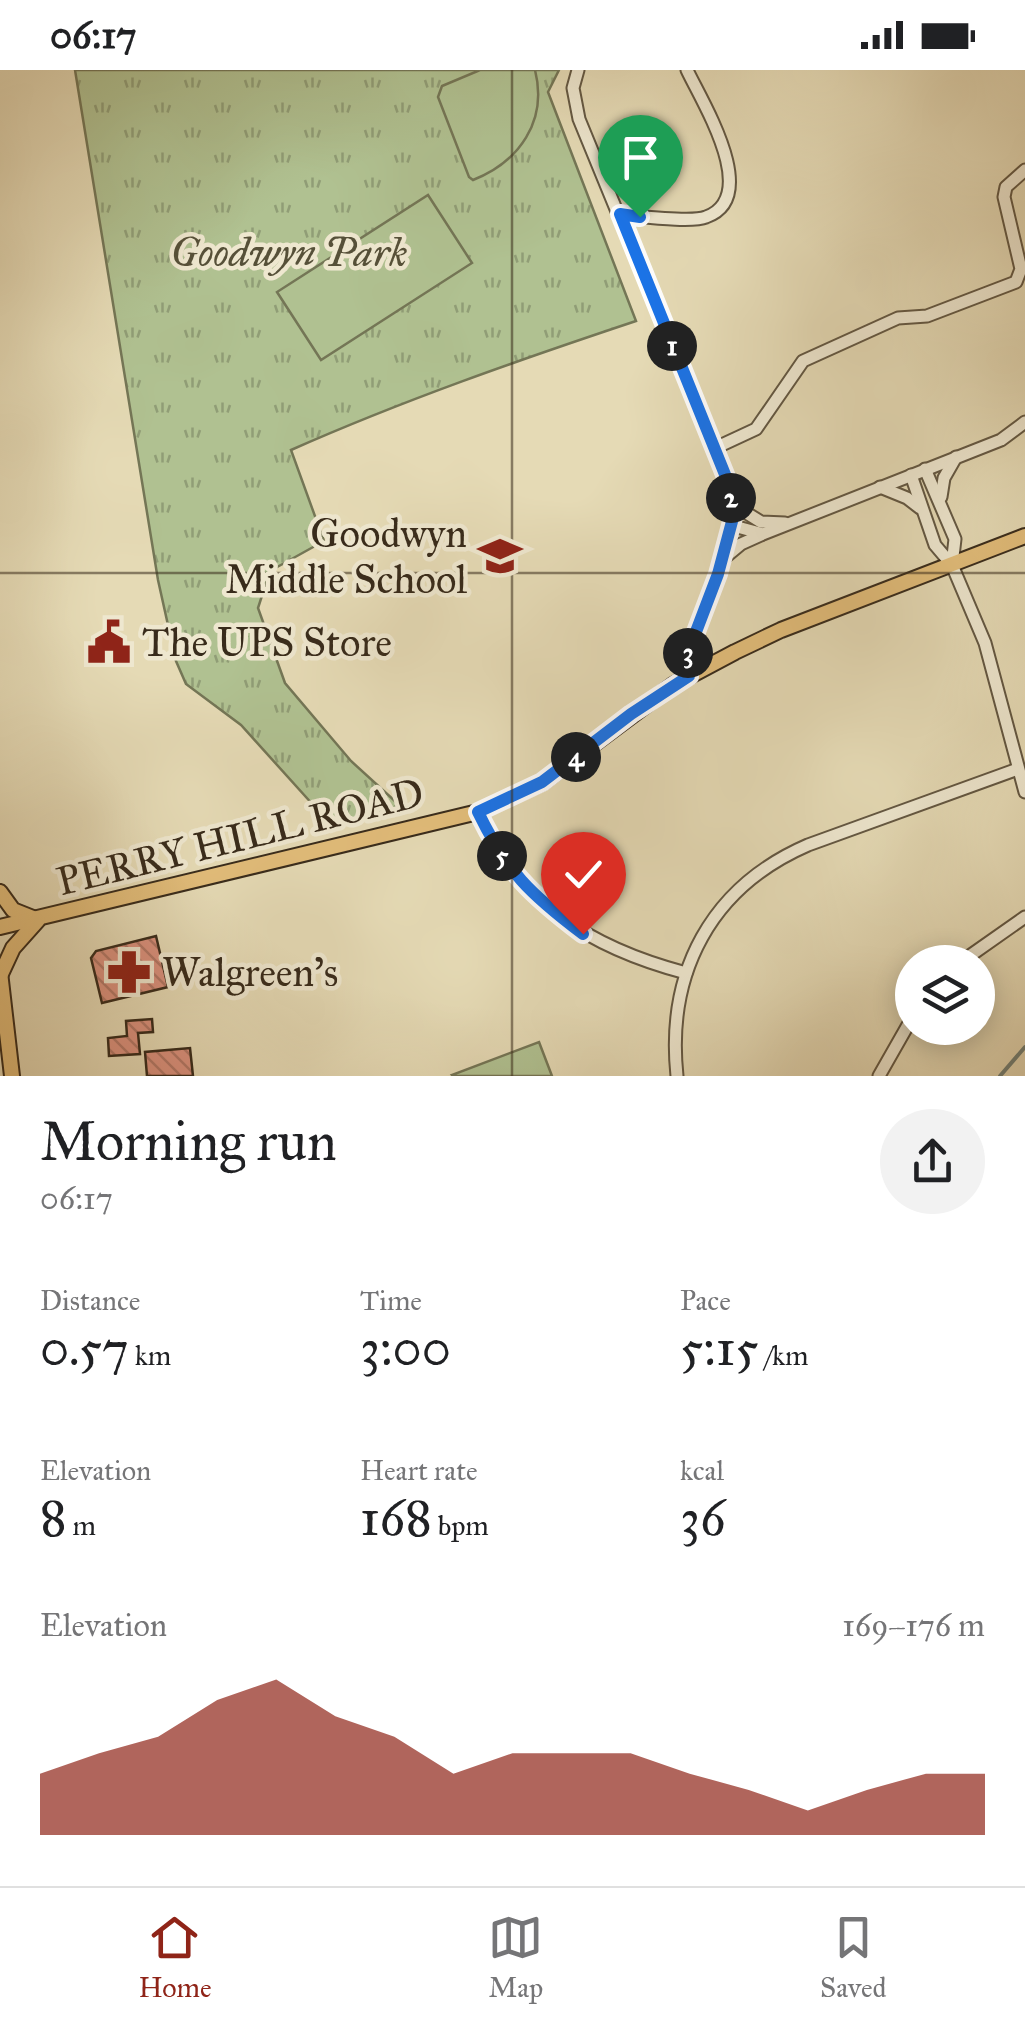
<!DOCTYPE html>
<meta charset="utf-8">
<style>
body{margin:0;font-family:"IM FELL Great Primer",serif;background:#f2f2f2;color:#202124;height:100vh;display:flex;flex-direction:column;font-size:38px;white-space:nowrap}
*{box-sizing:border-box;margin:0}
p{font-size:32px;color:#757577}
.icon{flex:none;width:55px;height:55px;fill:none;stroke:currentColor;stroke-width:2;stroke-linecap:round;stroke-linejoin:round}
.map{position:relative;height:1006px;overflow:hidden}
.side{display:flex;flex-direction:column;background:#fff;flex:1}
.side>*{flex:none}
.fabs{position:absolute;left:895px;top:875px;display:grid;gap:20px}
.fabs a{display:grid;place-items:center;width:100px;height:100px;border-radius:50%;background:#fff;box-shadow:0 5px 25px #0003;font-size:50px}
.pin{position:absolute;display:grid;place-items:center;width:85px;height:85px;color:#fff;margin:-102px -42px;border-radius:50% 50% 50% 0;rotate:-45deg;box-shadow:0 0 10px #0007}
.pin .icon{rotate:45deg}
.km{position:absolute;width:50px;height:50px;margin:-25px;border-radius:50%;background:#222;color:#fff;font-size:28px;line-height:50px;text-align:center}
.round{display:grid;place-items:center;flex:none;width:105px;height:105px;border-radius:52px;background:#f2f2f2}
.overview{display:flex;align-items:center;justify-content:space-between;height:170px;padding:0 40px}
h1{font-size:55px;font-weight:600;line-height:75px}
.metrics{display:grid;grid-template-columns:repeat(3,1fr);gap:15px;height:170px;padding:10px 40px}
.metrics div{display:grid;align-content:center}
.metrics b{font-size:50px;font-weight:600}
.metrics small{font-size:28px;font-weight:400}
.metrics p{font-size:28px}
.chart{height:280px;padding:20px 40px}
.chart p{display:flex;justify-content:space-between}
.chart svg{width:100%;height:180px;margin-top:10px;fill:#8f2418;opacity:.7}
.status{display:flex;justify-content:space-between;align-items:center;height:70px;padding:0 50px;background:#fff;direction:ltr}
.status svg{height:28px;fill:currentColor}
.dock{display:flex;justify-content:space-around;align-items:center;height:140px;border-top:2px solid #e0e0e0;background:#fff;font-size:28px;color:#757577}
.dock a{display:grid;justify-items:center;gap:5px}
.dock .selected{color:#8f2418}
.map>svg:first-child{display:block}
.park{fill:url(#park-tufts);stroke:#747656;stroke-width:2.5}
.pitch{fill:#b0c191;stroke:#747656;stroke-width:2.5}
.lines{fill:none;stroke-linecap:round;stroke-linejoin:round}
.stream{stroke:#718077;stroke-width:4}
.building{fill:url(#building-back-hatch);stroke:#382b1b;stroke-width:2.5}
.minor-casing{stroke:#635742;stroke-width:15}
.major-casing{stroke:#382b1b;stroke-width:18}
.minor{stroke:#eee7cf;stroke-width:11}
.major{stroke:#e2bd7a;stroke-width:14}
.route-casing{stroke:#fff;stroke-width:20}
.route{stroke:#1a73e8;stroke-width:12}
.grid{fill:none;stroke:#382b1b;stroke-width:2.5;stroke-opacity:0.55}
.labels{text-anchor:middle;dominant-baseline:central;stroke-width:9;stroke-linejoin:round;paint-order:stroke}
.park-label{font-size:40px;font-style:italic;fill:#565038;stroke:#eee7cf}
.poi-label{font-size:40px;fill:#382b1b;stroke:#eee7cf;text-anchor:start}
.street-label{font-size:40px;fill:#382b1b;stroke:#eee7cf}
</style>
<div class="status"><b>06:17</b><svg viewBox="0 0 49 12"><path d="M0 12V9h3v3zM5 12V6h3v6zM10 12V3h3v9zM15 12V0h3v12zM26 1h20v11H26zM47 4h2v5h-2z"/></svg></div>
<div class="map">
<svg width="1025" height="1006" viewBox="0 0 1025 1006">
<defs>
<pattern id="park-tufts" width="24" height="20" patternUnits="userSpaceOnUse" patternTransform="scale(2.5)"><rect width="24" height="20" fill="#b0c191"/><path d="M3 7l-1-3M5 7V3M7 7l1-3M15 17l-1-3M17 17v-4M19 17l1-3" fill="none" stroke="#909d76"/></pattern>
<pattern id="building-back-hatch" width="6" height="6" patternUnits="userSpaceOnUse" patternTransform="scale(2.5)"><rect width="6" height="6" fill="#da917e"/><path d="M-1 5l2 2M0 0l6 6M5-1l2 2" fill="none" stroke="#b27766"/></pattern>
</defs>
<rect width="100%" height="100%" fill="#e5dab5"/>
<filter id="stains"><feTurbulence type="fractalNoise" baseFrequency=".002" numOctaves="4"/><feColorMatrix values="0 0 0 0 .2 0 0 0 0 .09 0 0 0 0 .02 0 0 0 .5 -.17"/></filter>
<radialGradient id="worn" r=".72"><stop offset=".6" stop-color="#630" stop-opacity="0"/><stop offset="1" stop-color="#630" stop-opacity=".3"/></radialGradient>
<!-- park -->
<path class="park" d="M75,0H559L548,22L636,251C519,290 404,330 291,380L324,471L270,501L258,538L285,613L351,691L407,742L333,757L241,655L186,614L176,591L158,510Z"/>
<!-- pitch -->
<g class="pitch">
<path d="M480,0H535C548,51 519,92 473,110L469,107L438,27L442,16Z"/>
<path d="M428,125L472,193L321,290L277,222Z"/>
<path d="M539,972L552,1006H453L452,1005Z"/>
</g>
<g class="lines">
<!-- stream -->
<path class="stream" d="M1000,1006L1025,977"/>
</g>
<!-- building -->
<g class="building">
<path d="M156,866L168,917L102,933L91,888L96,881Z"/>
<path d="M152,949L153,962L138,963L140,984L109,986L108,968L127,966L126,951Z"/>
<path d="M190,978L193,1006H147L145,982Z"/>
</g>
<g class="lines">
<!-- minor casing -->
<g class="minor-casing">
<g id="minor">
<path d="M578,0L573,18L579,49L726,407L734,444L718,505L686,588L689,606"/>
<path d="M620,145C637,146 692,153 706,147C762,127 702,32 687,0"/>
<path d="M713,379L756,359L803,291L898,248L927,246L1016,212L1021,199L1004,127L1006,117L1025,100"/>
<path d="M925,399L955,469L952,495"/>
<path d="M911,405L935,475L952,495L985,573L1025,722"/>
<path d="M880,417L907,428L920,438"/>
<path d="M941,427L944,408L956,387"/>
<path d="M732,434L761,452L785,453"/>
<path d="M730,455L763,464L1001,370L1025,352"/>
<path d="M723,489L741,474L761,465"/>
<path d="M478,742C523,835 588,877 686,903"/>
<path d="M961,892L1025,847"/>
<path d="M677,1006C666,902 711,817 808,775L1018,699"/>
<path d="M879,1006L912,948"/>
</g>
</g>
<!-- major casing -->
<g class="major-casing">
<g id="major">
<path d="M0,822L13,840L33,848"/>
<path d="M0,857L478,742L543,712L673,615L735,582L781,560L1025,466"/>
<path d="M0,902L12,1006"/>
<path d="M0,906L13,878L38,850"/>
</g>
</g>
<!-- minor -->
<use href="#minor" class="minor"/>
<!-- major -->
<use href="#major" class="major"/>
</g>
<g class="lines">
<!-- route casing -->
<g class="route-casing">
<path id="route" d="M583,864C530,824 507,802 478,742L542,712L631,644L689,606L686,588L718,504L734,444L726,407L620,144L640,147"/>
</g>
<!-- route -->
<use href="#route" class="route"/>
</g>
<!-- grid -->
<path class="grid" d="M512,0V1006M0,503H1025"/>
<!-- icons -->
<defs>
<g id="school-bare" transform="scale(3.45)"><path d="M0-5L7-2L0 1L-7-2ZM-4 1L0 2.5L4 1V4Q0 6-4 4Z" fill="#8f2418" stroke="#eee7cf" stroke-width="2.5" paint-order="stroke"/></g>
<g id="civic-bare" transform="scale(3.45)"><path d="M-.6-6.5H3V-4.5H.6V-3L4-1V1h2V6H-6V1h2V-1L-.6-3ZM-1.2 2.5V6h2.4V2.5Z" fill="#8f2418" stroke="#eee7cf" stroke-width="2.5" paint-order="stroke"/></g>
<g id="pharmacy-bare" transform="scale(3.45)"><path d="M-2-6h4v4h4v4h-4v4h-4v-4h-4v-4h4Z" fill="#8f2418" stroke="#eee7cf" stroke-width="2.5" paint-order="stroke"/></g>
</defs>
<g fill-rule="evenodd">
<use href="#school-bare" x="500" y="486"/>
<use href="#civic-bare" x="109" y="572"/>
<use href="#pharmacy-bare" x="129" y="902"/>
</g>
<g class="labels">
<!-- park labels -->
<g class="park-label">
<text x="289" y="182">Goodwyn Park</text>
</g>
<!-- poi labels -->
<g class="poi-label">
<text x="467" y="463" text-anchor="end">Goodwyn<tspan x="467" dy="46">Middle School</tspan></text>
<text x="142" y="572">The UPS Store</text>
<text x="162" y="902">Walgreen's</text>
</g>
<!-- street labels -->
<g class="street-label">
<text transform="translate(240 767) rotate(-14)">PERRY HILL ROAD</text>
</g>
</g>
<rect width="100%" height="100%" filter="url(#stains)"/>
<rect width="100%" height="100%" fill="url(#worn)"/>
</svg>
<div class="fabs">
<a><svg class="icon" aria-label="layers" viewBox="0 0 24 24"><path d="M12 4l9 5-9 5-9-5zM3 14l9 5 9-5"/></svg></a>
</div>
<div class="pin" style="left:640px;top:147px;background:#1e9e55"><svg class="icon" aria-label="arrive" viewBox="0 0 24 24"><path d="M6 21V4h12l-3 4 3 4H6"/></svg></div>
<div class="pin" style="left:583px;top:864px;background:#d93025"><svg class="icon" aria-label="check" viewBox="0 0 24 24"><path d="M5 12l5 5 9-10"/></svg></div>
<b class="km" style="left:672px;top:276px">1</b>
<b class="km" style="left:731px;top:428px">2</b>
<b class="km" style="left:688px;top:583px">3</b>
<b class="km" style="left:576px;top:687px">4</b>
<b class="km" style="left:502px;top:786px">5</b>
</div>
<section class="side">
<div class="overview"><div><h1>Morning run</h1><p>06:17</p></div><a class="round"><svg class="icon" aria-label="share" viewBox="0 0 24 24"><path d="M12 15V3M7 8l5-5 5 5M5 13v7h14v-7"/></svg></a></div>
<div class="metrics">
<div><p>Distance</p><b>0.57<small> km</small></b></div>
<div><p>Time</p><b>3:00</b></div>
<div><p>Pace</p><b>5:15<small> /km</small></b></div>
</div>
<div class="metrics">
<div><p>Elevation</p><b>8<small> m</small></b></div>
<div><p>Heart rate</p><b>168<small> bpm</small></b></div>
<div><p>kcal</p><b>36</b></div>
</div>
<div class="chart"><p><span>Elevation</span>169–176 m</p>
<svg viewBox="0 0 160 44" preserveAspectRatio="none"><path d="M0 44V29L10 24L20 20L30 11L40 6L50 15L60 20L70 29L80 24L90 24L100 24L110 29L120 33L130 38L140 33L150 29L160 29V44z"/></svg>
</div>
</section>
<nav class="dock">
<a class="selected"><svg class="icon" aria-label="home" viewBox="0 0 24 24"><path d="M3 11l9-7 9 7M6 9v11h12V9"/></svg>Home</a>
<a><svg class="icon" aria-label="map" viewBox="0 0 24 24"><path d="M3 6l6-2 6 2 6-2v14l-6 2-6-2-6 2zM9 4v14M15 6v14"/></svg>Map</a>
<a><svg class="icon" aria-label="saved" viewBox="0 0 24 24"><path d="M7 4h10v16l-5-4-5 4z"/></svg>Saved</a>
</nav>
